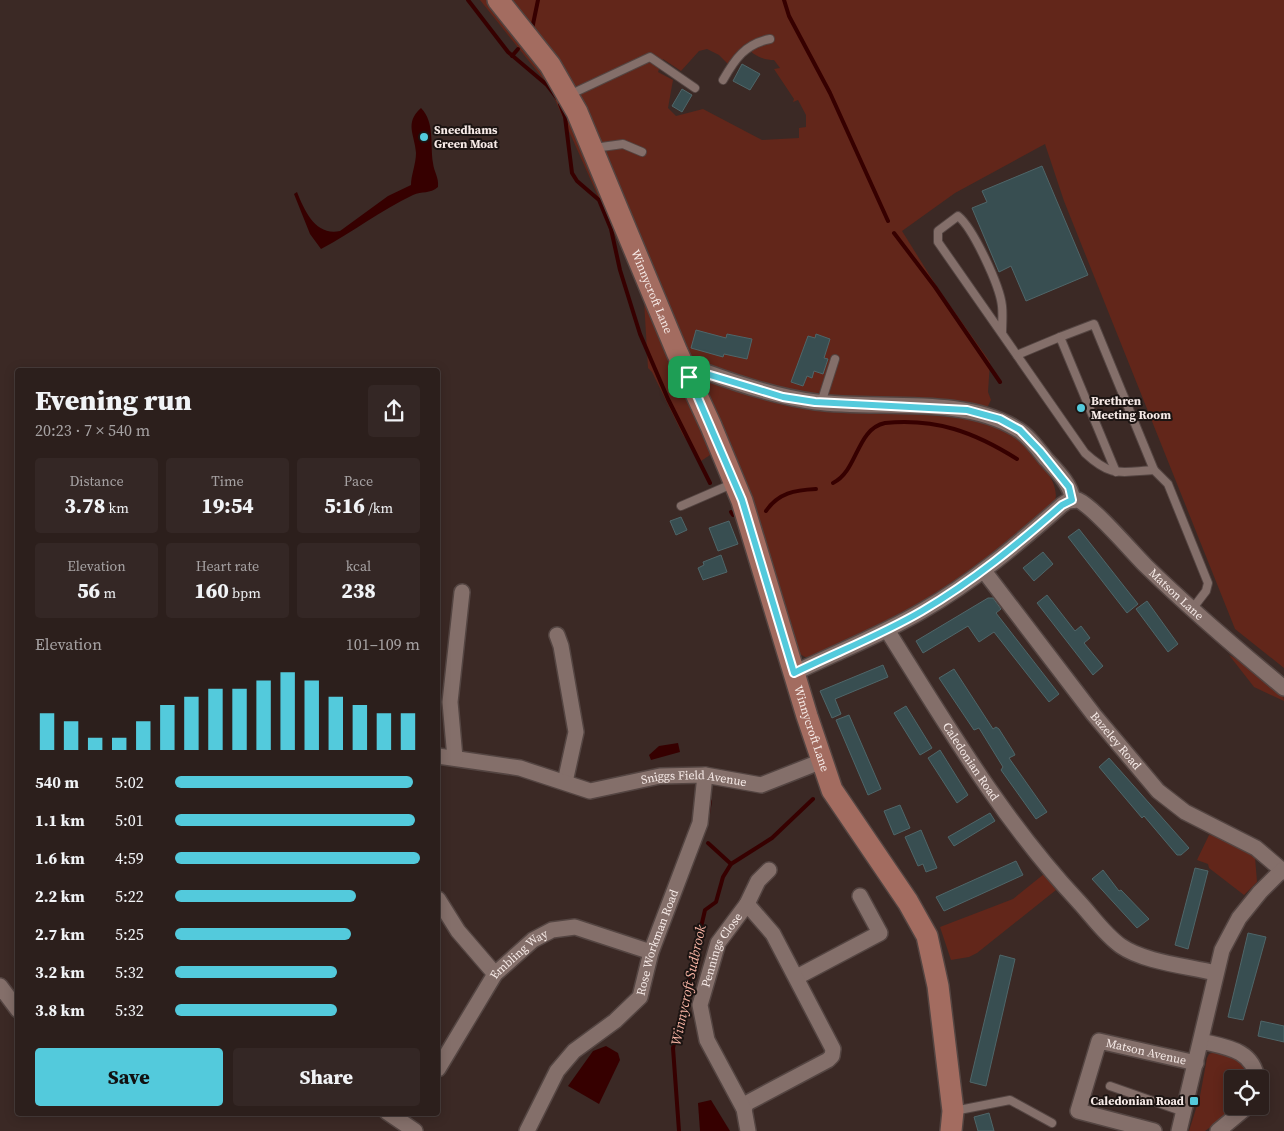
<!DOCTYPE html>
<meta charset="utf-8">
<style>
body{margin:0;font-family:"Source Serif 4",serif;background:#342725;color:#f1f3f6;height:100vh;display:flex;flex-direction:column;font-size:19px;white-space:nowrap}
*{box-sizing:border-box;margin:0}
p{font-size:16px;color:#a6a2a3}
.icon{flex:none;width:28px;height:28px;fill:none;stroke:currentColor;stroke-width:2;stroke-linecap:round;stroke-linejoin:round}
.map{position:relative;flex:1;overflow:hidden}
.drawer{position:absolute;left:15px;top:368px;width:425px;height:748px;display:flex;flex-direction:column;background:#2c1f1c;border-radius:5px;box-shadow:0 2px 12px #0003,0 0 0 1px #483d3b}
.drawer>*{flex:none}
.fabs{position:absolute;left:1224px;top:1070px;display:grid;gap:10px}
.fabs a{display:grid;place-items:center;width:45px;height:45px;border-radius:5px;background:#2c1f1c;box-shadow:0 2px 12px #0003,0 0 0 1px #483d3b;font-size:25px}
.pin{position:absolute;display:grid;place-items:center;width:42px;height:42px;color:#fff;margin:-21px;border-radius:10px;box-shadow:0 2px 8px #0006}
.round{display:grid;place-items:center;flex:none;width:52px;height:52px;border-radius:5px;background:#342725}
.head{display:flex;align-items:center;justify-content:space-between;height:85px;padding:0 20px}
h1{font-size:28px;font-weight:800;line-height:38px}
.metrics{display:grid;grid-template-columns:repeat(3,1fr);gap:8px;height:85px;padding:5px 20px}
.metrics div{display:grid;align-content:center;border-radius:5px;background:#342725;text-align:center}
.metrics b{font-size:21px;font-weight:800}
.metrics small{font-size:14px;font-weight:400}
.metrics p{font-size:14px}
.chart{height:140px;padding:10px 20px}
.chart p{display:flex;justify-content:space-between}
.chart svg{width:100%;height:90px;margin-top:5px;stroke:#53cadc;stroke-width:6}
.cta{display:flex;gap:10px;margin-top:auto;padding:10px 20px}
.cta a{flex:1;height:58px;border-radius:5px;background:#53cadc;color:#111;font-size:20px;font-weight:800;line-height:58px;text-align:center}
.cta a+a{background:#342725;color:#f1f3f6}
ul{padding:0 20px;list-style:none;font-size:16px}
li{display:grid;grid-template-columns:80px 60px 1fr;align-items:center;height:38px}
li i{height:12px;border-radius:6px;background:#53cadc}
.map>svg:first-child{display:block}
.green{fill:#62261a;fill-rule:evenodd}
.water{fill:#360000}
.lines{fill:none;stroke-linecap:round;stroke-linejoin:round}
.stream{stroke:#360000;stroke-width:4}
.building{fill:#384e51;stroke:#4f6669}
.lane-casing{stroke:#544542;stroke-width:10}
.street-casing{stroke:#544542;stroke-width:18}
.secondary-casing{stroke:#544542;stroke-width:24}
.lane{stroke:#846f6a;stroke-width:8}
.street{stroke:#846f6a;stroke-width:15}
.secondary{stroke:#a36c60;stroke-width:21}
.route-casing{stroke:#fff;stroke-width:10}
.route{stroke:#53cadc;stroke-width:6}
.poi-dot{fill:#53cadc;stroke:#1c1412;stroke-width:2}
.labels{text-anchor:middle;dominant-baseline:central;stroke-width:4;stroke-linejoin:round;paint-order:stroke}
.poi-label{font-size:12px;font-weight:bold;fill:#f6eae7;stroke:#1c1412;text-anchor:start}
.street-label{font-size:12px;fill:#f6eae7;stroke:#1c1412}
.water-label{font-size:14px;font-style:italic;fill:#f9b5a5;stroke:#1c1412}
</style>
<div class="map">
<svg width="1284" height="1131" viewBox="0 0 1284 1131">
<rect width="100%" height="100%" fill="#3b2925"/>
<!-- green -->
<g class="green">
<path d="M480,0H489L554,82L716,451L701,461L683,435L652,372L648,368L644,300L549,86Z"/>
<path d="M501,0H1284V668L1235,629L1064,201L1045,144L955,193L902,231L937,287L990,362L988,392L991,400L988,406L981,409L817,398L701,367L692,361L612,183ZM745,44C751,55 763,60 774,60L780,68L774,69L794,99L793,102L798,100L806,115V127L799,128V138L762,140L703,109L676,116L668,108L673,80L658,72L663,59L681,71L699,51L707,49L719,55L728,64Z"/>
<path d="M708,380L745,389L915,408L1009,426C1024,444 1062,478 1055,501L998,553L905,615L814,657H805L798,653L701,386Z"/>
<path d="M1229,655L1244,663L1283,694L1284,701L1254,687Z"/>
<path d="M1209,835L1222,837L1255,857L1257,882L1244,895L1209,868L1208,864L1197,860Z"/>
<path d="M1044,874L1056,890L977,953L969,957L951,960L940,927L1013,899Z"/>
<path d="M1218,1051L1242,1060L1251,1079H1232V1106H1239L1205,1131H1189L1200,1096L1207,1058L1209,1054Z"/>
</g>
<!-- water -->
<g class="water">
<path d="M421,108C435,122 430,145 433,163C434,172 439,177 438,187C430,194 422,191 413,195C381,210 353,232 321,249L310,234L294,194L297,192C305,212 316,236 340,231L388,196L411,185C411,175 416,164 416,153C415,135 404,123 421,108Z"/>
<path d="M678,743L680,752L651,760L649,755L659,746Z"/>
<path d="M606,1046L618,1053L620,1060L599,1104L568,1086L593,1051Z"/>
<path d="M711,1100L730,1131H700L698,1103Z"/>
</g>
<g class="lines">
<!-- stream -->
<g class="stream">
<path d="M468,0L508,52L547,85L557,98"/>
<path d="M784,0L789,16L830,93L888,221"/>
<path d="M532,29L538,0"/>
<path d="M512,56L518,49"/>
<path d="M560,104L565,117L572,173L577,181L599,200L611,229L620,270L640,334L668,399L710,483"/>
<path d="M894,233L935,287L1000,382"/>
<path d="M833,483C858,471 856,429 885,423C936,418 974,432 1017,459"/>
<path d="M766,511C778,493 795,490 816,489"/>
<path d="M731,512L733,515"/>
<path d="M708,814L710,801"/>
<path d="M708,843L731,864"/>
<path d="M679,1131L673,1048L705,910L716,902L723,877L731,864L772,838L813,799"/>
</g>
</g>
<!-- building -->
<g class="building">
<path d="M742,64L760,74L750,90L733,81Z"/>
<path d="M682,89L692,95L682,112L672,106Z"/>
<path d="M1042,166L1088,275L1026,301L1011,266L999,272L972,208L987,202L982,191Z"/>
<path d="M696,330L726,338L727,334L752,339L747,359L724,354L723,357L691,348Z"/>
<path d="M816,334L830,339L824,358L828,359L823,374L814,371L812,378L807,376L803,386L791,382L808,336L815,338Z"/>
<path d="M681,517L687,530L676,535L670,521Z"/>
<path d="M729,521L738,544L718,551L709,528Z"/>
<path d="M1079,529L1138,604L1127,613L1068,537Z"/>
<path d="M1043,552L1053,564L1034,581L1023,568Z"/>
<path d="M721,555L727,572L703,580L698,568L704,565L703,562Z"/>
<path d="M1047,595L1075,631L1081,626L1090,638L1084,643L1103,666L1093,675L1037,603Z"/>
<path d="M988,598H993L1001,609L996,613L1059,694L1049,702L994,632L979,642L968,626L923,653L916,641Z"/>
<path d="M1147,601L1178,644L1168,652L1136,609Z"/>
<path d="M883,665L888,677L835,699L841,714L832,718L820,691Z"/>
<path d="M954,669L993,729L996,727L999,729L1013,751L1015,755L1009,758L1047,812L1036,819L1001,770L1003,767L979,728L974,730L939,678Z"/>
<path d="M906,706L932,748L920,755L894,713Z"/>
<path d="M849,715L881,789L868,795L836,720Z"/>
<path d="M940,750L968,795L957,803L928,758Z"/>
<path d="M1109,758L1189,848L1181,855H1177L1144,816L1142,818L1099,767Z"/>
<path d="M900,805L910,828L894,835L884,811Z"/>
<path d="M990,813L995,821L954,846L948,837Z"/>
<path d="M921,830L937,868L926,872L923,864L918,866L905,837Z"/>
<path d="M1016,861L1023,875L944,911L936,897Z"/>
<path d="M1195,868L1208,871L1188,949L1175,945Z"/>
<path d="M1103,870L1119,891L1121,890L1149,919L1137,928L1092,879Z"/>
<path d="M1248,933L1266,937L1243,1020L1228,1017Z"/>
<path d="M1000,955L1015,959L986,1086L970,1082Z"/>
<path d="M1261,1021L1284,1026V1042L1258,1036Z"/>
<path d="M989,1113L994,1131H978L974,1117Z"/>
</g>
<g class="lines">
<!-- lane casing -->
<g class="lane-casing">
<g id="lane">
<path d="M723,80C735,59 745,44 770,39"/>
<path d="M569,95L650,57L695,88"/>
<path d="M594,148L623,144L642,152"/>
<path d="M1002,333C1002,325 1003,315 1002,306C1000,286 973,228 958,216L938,231V242L1085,453C1112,478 1120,472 1154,470L1168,484L1208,583L1206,591L1193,608"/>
<path d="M1060,337L1094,324L1154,470"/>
<path d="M1017,355L1060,337L1116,472"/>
<path d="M821,403L835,359"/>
<path d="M681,506L732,484"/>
<path d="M1110,1086L1184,1112"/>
<path d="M954,1111L1010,1100L1052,1123"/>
</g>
</g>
<!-- street casing -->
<g class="street-casing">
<g id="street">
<path d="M689,377L700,372H706C741,385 778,397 816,402C877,410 963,395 1017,429C1028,435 1038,449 1046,459C1057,471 1070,483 1073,500"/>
<path id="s1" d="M984,571L1094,715L1158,791L1185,812L1256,848L1284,872"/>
<path id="s2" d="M887,630C946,724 1003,821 1079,902C1092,916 1105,935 1121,946C1144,962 1187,966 1215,973"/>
<path d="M557,635L561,646L576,732L565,782"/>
<path id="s3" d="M794,673C837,652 881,635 922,611C973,582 1018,544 1062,505L1068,501L1078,500C1094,507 1131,551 1146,566C1190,609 1237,649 1284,688"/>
<path id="s4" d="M438,756L520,768L590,791L660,776L705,775L761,785L822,761"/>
<path d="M455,758L450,702L462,592"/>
<path d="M438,899L458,931L495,974"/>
<path d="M797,977L880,933L860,896"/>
<path d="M0,986L18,1010"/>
<path d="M1201,1041C1225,1047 1253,1049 1257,1079"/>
<path id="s5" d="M438,1069L495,974L533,940L552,930L575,927L651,952"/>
<path d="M744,1109L747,1103L828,1060L832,1056L833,1049L773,934L747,904"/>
<path d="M387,1112L415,1131"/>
<path id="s6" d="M527,1131L557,1071L574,1051L615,1021L640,997L651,952L700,823L705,775"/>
<path id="s7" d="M748,1131L744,1109L707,1040L700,1005L718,943L747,904L758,881L769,870"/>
<path id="s8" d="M1154,1131L1078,1111L1099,1041L1196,1063"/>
<path d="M1179,1131L1222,950L1239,918L1260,892L1282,870"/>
<path d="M1218,1131L1248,1106"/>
</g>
</g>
<!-- secondary casing -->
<g class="secondary-casing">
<g id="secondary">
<path id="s9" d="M498,0L550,65L577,112L677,352L711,426L742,501L807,716L832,790L908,902L927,936L938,986L953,1111L951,1131"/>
</g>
</g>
<!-- lane -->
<use href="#lane" class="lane"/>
<!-- street -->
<use href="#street" class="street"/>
<!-- secondary -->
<use href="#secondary" class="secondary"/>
</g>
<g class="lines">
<!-- route casing -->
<g class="route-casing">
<path id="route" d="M700,372L783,397L815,402L967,410L1000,419L1020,430L1040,451L1069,487L1072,500L1062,505C1018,544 973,581 922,611C881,635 837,652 794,673L742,500L689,377Z"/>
</g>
<!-- route -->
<use href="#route" class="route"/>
</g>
<!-- markers -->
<g class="poi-dot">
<circle cx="424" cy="137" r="5"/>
<circle cx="1081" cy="408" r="5"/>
<rect x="1189" y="1096" width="10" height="10" rx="2.5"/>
</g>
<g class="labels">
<!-- poi labels -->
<g class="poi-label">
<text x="434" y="130">Sneedhams<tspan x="434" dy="14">Green Moat</tspan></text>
<text x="1091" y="401">Brethren<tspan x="1091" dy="14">Meeting Room</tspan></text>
<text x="1184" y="1101" text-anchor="end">Caledonian Road</text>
</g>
<!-- street labels -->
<g class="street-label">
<text stroke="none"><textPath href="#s9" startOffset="332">Winnycroft Lane</textPath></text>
<text stroke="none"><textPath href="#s3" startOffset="472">Matson Lane</textPath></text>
<text stroke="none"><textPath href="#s9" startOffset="798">Winnycroft Lane</textPath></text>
<text stroke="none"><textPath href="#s1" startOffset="215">Bazeley Road</textPath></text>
<text stroke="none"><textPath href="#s2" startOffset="156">Caledonian Road</textPath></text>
<text stroke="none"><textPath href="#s4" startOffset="262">Sniggs Field Avenue</textPath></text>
<text stroke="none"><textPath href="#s6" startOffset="236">Rose Workman Road</textPath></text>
<text stroke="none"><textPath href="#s7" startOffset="196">Pennings Close</textPath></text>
<text stroke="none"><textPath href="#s5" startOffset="142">Embling Way</textPath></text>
<text stroke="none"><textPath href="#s8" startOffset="200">Matson Avenue</textPath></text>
</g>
<!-- water labels -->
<g class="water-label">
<text transform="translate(688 985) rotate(-78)">Winnycroft Sudbrook</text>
</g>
</g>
</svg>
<div class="fabs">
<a><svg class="icon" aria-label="locate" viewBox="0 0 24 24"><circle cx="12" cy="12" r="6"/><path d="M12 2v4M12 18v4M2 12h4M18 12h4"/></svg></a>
</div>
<div class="pin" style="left:689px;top:377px;background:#1e9e55"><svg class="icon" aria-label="arrive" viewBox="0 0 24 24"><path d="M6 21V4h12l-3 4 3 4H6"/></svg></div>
<section class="drawer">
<div class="head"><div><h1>Evening run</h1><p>20:23 · 7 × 540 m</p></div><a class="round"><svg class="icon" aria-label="share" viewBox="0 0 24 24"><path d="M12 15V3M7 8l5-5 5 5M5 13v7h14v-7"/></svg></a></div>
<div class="metrics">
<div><p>Distance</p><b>3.78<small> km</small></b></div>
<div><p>Time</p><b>19:54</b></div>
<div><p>Pace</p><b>5:16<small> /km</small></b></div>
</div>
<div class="metrics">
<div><p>Elevation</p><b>56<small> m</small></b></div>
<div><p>Heart rate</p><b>160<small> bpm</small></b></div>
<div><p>kcal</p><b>238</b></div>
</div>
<div class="chart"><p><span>Elevation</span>101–109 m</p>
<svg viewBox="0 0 160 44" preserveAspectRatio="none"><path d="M5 44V26M15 44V30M25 44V38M35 44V38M45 44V30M55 44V22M65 44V18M75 44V14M85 44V14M95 44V10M105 44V6M115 44V10M125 44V18M135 44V22M145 44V26M155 44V26"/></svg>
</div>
<ul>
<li><b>540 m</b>5:02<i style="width:97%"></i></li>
<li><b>1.1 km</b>5:01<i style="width:98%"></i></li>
<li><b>1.6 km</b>4:59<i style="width:100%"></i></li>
<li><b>2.2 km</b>5:22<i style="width:74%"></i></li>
<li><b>2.7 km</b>5:25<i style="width:72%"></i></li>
<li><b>3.2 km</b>5:32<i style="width:66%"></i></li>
<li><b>3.8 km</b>5:32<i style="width:66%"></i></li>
</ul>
<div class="cta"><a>Save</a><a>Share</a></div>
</section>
</div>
